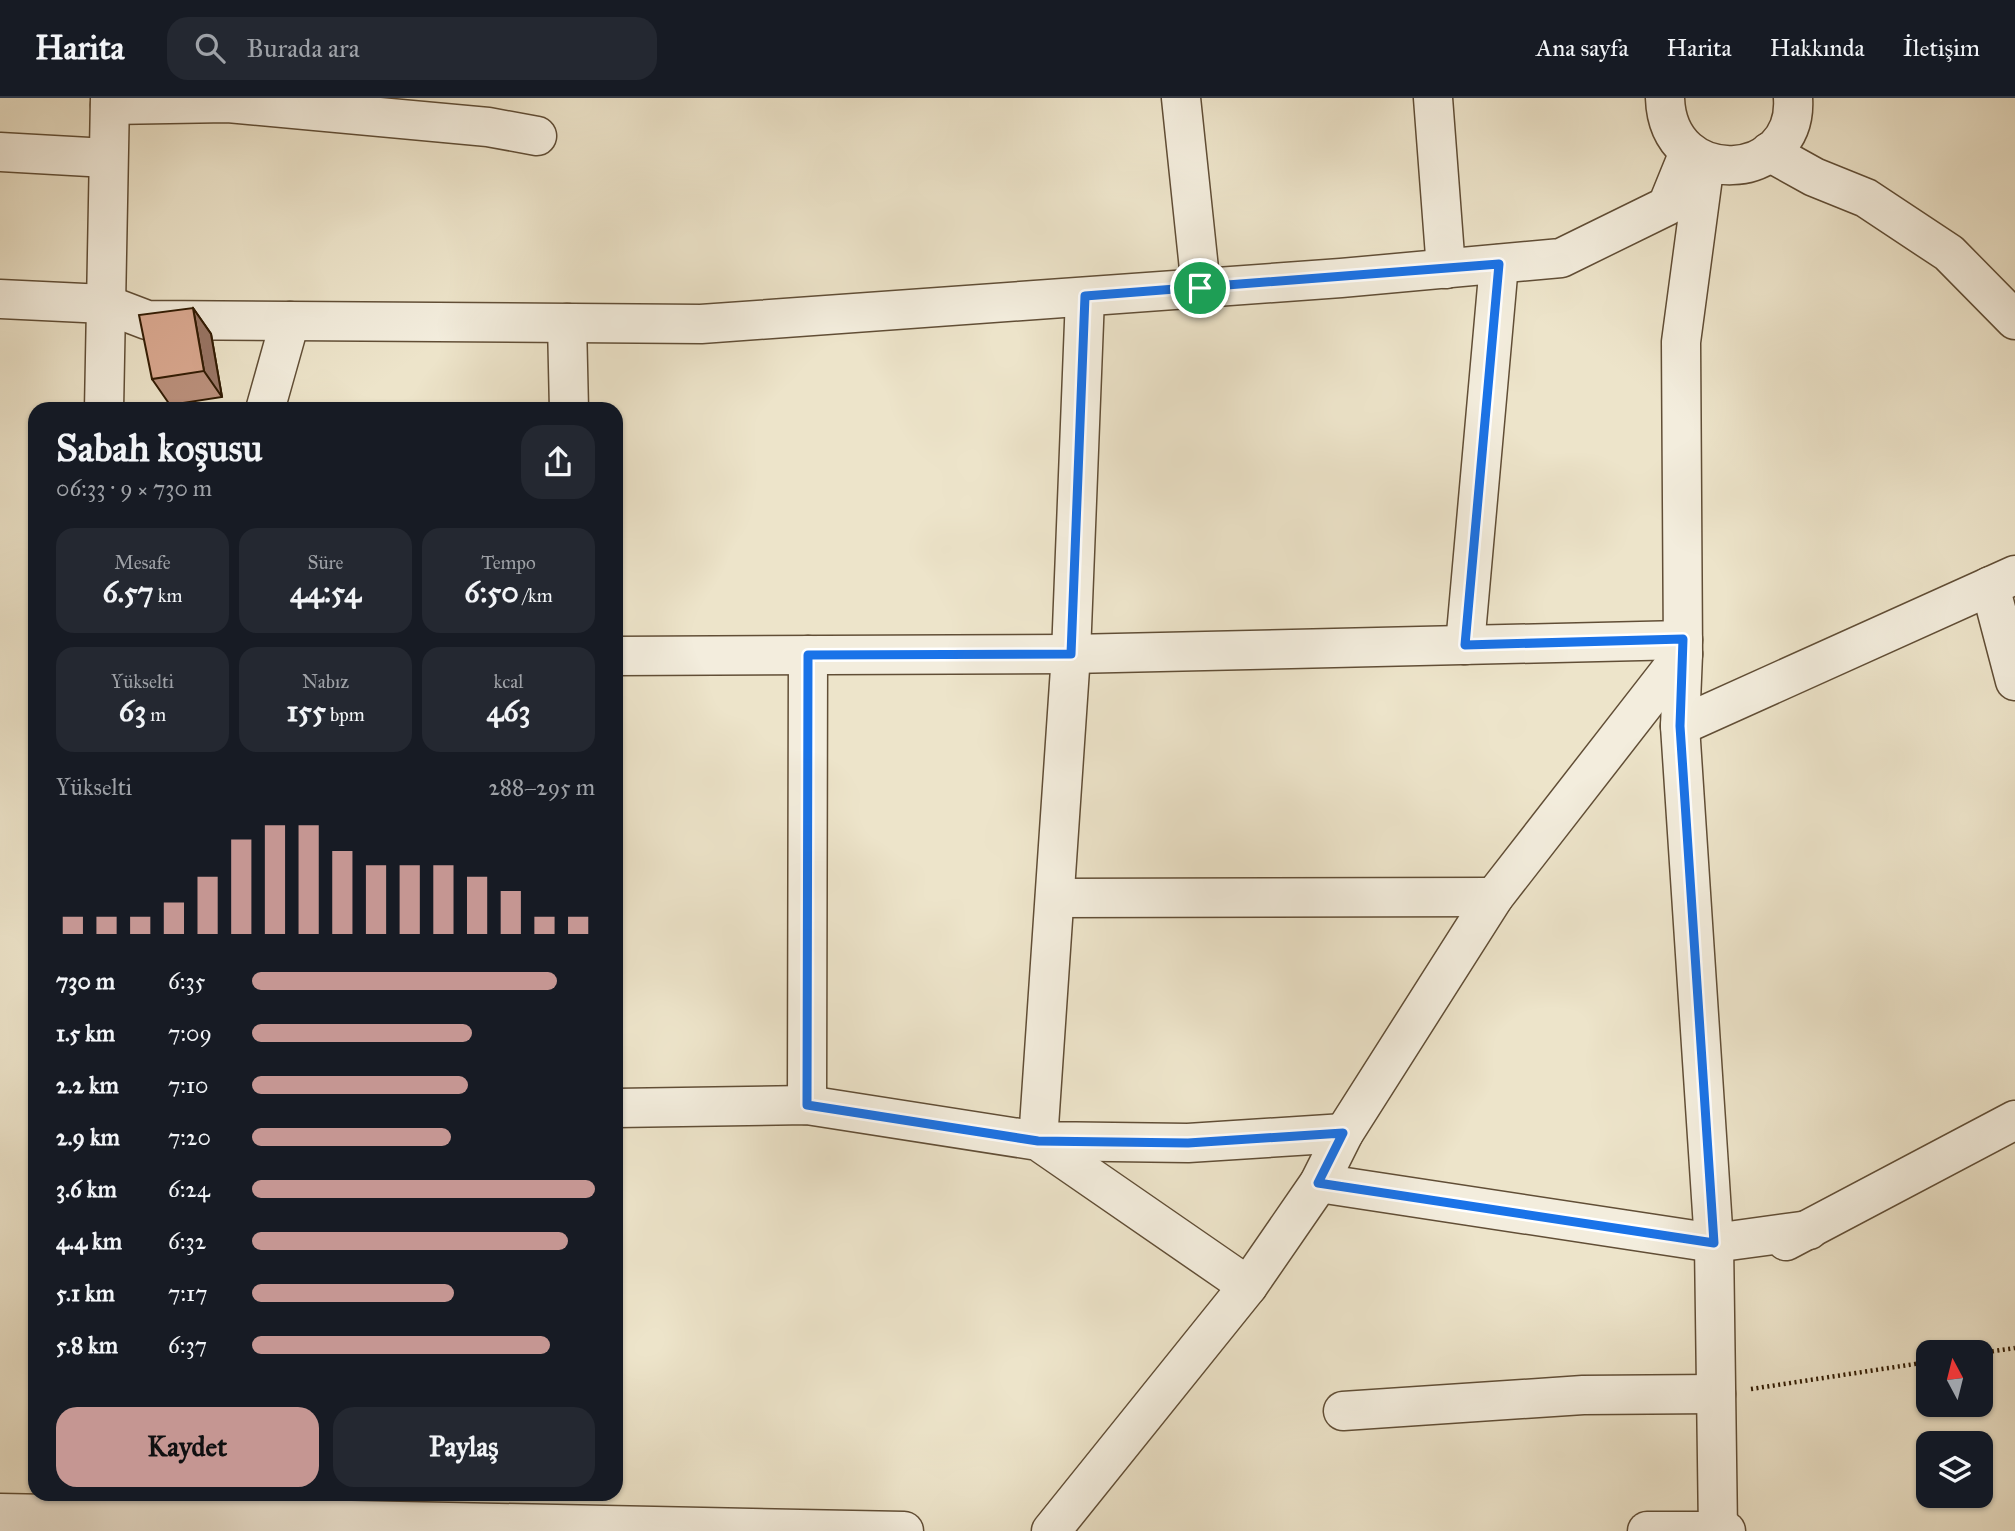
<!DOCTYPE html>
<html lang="tr">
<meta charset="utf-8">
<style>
body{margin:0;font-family:"IM FELL Great Primer",serif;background:#242831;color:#f1f3f6;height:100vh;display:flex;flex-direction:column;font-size:26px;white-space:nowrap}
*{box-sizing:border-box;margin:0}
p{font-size:23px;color:#9ea1a6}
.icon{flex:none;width:38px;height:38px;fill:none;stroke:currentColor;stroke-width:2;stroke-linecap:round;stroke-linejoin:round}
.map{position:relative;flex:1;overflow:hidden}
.details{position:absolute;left:28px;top:304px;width:595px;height:1099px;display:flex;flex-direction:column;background:#171b24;border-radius:21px;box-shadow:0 2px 5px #0004}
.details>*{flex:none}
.needle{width:46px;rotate:353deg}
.controls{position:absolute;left:1916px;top:1242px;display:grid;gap:14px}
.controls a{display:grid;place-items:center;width:77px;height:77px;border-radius:14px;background:#171b24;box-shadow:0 2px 5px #0004;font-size:35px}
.pin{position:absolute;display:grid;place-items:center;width:60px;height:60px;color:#fff;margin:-30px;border:4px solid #fff;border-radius:50%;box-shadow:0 2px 7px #0007}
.round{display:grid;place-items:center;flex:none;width:74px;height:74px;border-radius:21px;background:#242831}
.head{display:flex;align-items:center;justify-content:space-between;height:119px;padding:0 28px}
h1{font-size:38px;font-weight:700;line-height:52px}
.metrics{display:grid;grid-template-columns:repeat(3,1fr);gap:10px;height:119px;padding:7px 28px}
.metrics div{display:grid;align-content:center;border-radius:18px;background:#242831;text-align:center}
.metrics b{font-size:30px;font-weight:700}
.metrics small{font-size:19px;font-weight:400}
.metrics p{font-size:19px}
.chart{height:196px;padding:14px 28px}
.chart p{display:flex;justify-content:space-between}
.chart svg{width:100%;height:126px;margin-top:7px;stroke:#c59692;stroke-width:6}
.action{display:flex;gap:14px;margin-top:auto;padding:14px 28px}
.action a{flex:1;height:80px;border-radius:21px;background:#c59692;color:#111;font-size:28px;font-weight:700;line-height:80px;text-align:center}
.action a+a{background:#242831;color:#f1f3f6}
ul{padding:0 28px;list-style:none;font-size:23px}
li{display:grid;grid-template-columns:112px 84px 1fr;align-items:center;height:52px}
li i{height:18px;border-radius:9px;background:#c59692}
header{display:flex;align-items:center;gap:42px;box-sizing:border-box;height:98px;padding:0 35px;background:#171b24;border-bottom:2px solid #363941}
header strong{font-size:33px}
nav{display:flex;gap:38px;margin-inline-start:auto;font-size:24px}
.search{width:490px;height:63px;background:#242831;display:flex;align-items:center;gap:18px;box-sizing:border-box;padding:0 24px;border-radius:21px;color:#9ea1a6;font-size:26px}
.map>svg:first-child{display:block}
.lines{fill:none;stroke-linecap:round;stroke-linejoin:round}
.minor-casing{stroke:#614e36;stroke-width:41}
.path{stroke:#321c04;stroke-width:4.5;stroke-dasharray:2 3.5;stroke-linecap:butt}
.minor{stroke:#f3eddd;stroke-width:38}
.wall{fill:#bb917d;stroke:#321c04;stroke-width:2}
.shaded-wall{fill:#997666;stroke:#321c04;stroke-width:2}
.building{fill:#daa991;stroke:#321c04;stroke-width:2}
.route-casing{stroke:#fff;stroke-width:14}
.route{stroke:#1a73e8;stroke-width:9}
</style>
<header>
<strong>Harita</strong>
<div class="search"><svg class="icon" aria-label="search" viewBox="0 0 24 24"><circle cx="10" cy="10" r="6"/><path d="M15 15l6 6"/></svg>Burada ara</div>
<nav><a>Ana sayfa</a><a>Harita</a><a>Hakkında</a><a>İletişim</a></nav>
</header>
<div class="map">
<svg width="2015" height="1433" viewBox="0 0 2015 1433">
<rect width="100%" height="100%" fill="#ede4ca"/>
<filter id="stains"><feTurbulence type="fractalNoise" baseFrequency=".00286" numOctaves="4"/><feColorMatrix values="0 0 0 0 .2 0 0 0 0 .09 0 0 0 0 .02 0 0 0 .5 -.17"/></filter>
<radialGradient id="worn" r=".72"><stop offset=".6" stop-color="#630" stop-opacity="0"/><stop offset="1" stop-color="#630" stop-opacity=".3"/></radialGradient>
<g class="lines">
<!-- minor casing -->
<g class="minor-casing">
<g id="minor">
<path d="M1181,0L1201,190"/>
<path d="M1433,0L1446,171"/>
<path d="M1665,0C1668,94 1799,85 1793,0"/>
<path d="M110,7L228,5L488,29L537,38"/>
<path d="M0,54L107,60"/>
<path d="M1769,54L1814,79L1866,100L1949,155L2015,222"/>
<path d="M1705,64L1681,244L1683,556L1680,628L1714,1145L1718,1433"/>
<path d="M1085,199L1071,556L1038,1043L1188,1045L1344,1035"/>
<path d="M0,201L105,206L147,222L701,226L1341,180L1561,160L1667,108L1689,54"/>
<path d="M567,225L569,312"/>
<path d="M104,312L110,0"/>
<path d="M265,312L290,223"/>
<path d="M1990,488L2015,583"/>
<path d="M1465,547L1499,166"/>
<path d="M616,558L1071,556L1683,542"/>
<path d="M1680,628L2015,477"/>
<path d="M1055,800L1494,799"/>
<path d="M807,1007L808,557"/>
<path d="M616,1010L807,1007L1038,1043L1248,1188"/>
<path d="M1319,1085L1714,1145L1809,1132"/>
<path d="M1786,1143L2015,1022"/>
<path d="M1343,1313L1583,1297L1716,1296"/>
<path d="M0,1415L904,1433"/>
<path d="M1051,1433L1248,1188L1319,1085L1344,1035L1494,799L1683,556"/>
<path d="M1647,1433H1726"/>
</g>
</g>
<!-- path -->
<g class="path">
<path d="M1981,1255L2015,1250"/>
<path d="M1751,1291L1928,1264"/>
</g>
<!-- minor -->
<use href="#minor" class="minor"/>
</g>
<!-- wall -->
<path class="wall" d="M193,210L211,236L222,299L170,307L152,281Z"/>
<!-- shaded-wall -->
<path class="shaded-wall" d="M193,210L211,236L222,299L204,273Z"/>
<!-- building -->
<path class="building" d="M193,210L204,273L152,281L139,217Z"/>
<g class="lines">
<!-- route casing -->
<g class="route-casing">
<path id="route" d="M1499,166L1465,547L1683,541L1680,628L1714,1145L1318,1085L1343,1035L1188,1045L1038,1043L807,1007L808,557L1071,556L1085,198Z"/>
</g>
<!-- route -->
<use href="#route" class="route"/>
</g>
<rect width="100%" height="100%" filter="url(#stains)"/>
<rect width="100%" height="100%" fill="url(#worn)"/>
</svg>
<div class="controls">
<a><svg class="needle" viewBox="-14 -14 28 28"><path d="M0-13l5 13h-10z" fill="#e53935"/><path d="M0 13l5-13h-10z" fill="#9ea1a6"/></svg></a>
<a><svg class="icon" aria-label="layers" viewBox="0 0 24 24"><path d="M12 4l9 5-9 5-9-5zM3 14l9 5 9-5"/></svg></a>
</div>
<div class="pin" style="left:1200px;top:190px;background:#1e9e55"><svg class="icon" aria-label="arrive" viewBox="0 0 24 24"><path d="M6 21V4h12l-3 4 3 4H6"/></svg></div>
<section class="details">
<div class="head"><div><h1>Sabah koşusu</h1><p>06:33 · 9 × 730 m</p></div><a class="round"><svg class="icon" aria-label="share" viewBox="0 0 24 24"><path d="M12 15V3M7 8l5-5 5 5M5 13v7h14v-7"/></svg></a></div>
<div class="metrics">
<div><p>Mesafe</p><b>6.57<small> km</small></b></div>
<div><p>Süre</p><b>44:54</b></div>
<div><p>Tempo</p><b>6:50<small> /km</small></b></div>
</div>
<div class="metrics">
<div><p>Yükselti</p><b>63<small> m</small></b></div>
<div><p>Nabız</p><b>155<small> bpm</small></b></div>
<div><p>kcal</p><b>463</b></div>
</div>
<div class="chart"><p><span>Yükselti</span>288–295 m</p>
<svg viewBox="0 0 160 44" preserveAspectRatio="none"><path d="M5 44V38M15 44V38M25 44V38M35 44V33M45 44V24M55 44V11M65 44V6M75 44V6M85 44V15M95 44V20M105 44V20M115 44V20M125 44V24M135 44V29M145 44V38M155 44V38"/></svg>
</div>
<ul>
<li><b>730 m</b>6:35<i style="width:89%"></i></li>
<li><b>1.5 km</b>7:09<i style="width:64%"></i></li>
<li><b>2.2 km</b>7:10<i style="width:63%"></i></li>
<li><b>2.9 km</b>7:20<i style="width:58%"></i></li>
<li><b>3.6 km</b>6:24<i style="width:100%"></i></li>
<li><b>4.4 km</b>6:32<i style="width:92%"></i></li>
<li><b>5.1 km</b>7:17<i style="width:59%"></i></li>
<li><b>5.8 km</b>6:37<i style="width:87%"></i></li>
</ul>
<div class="action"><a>Kaydet</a><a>Paylaş</a></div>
</section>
</div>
